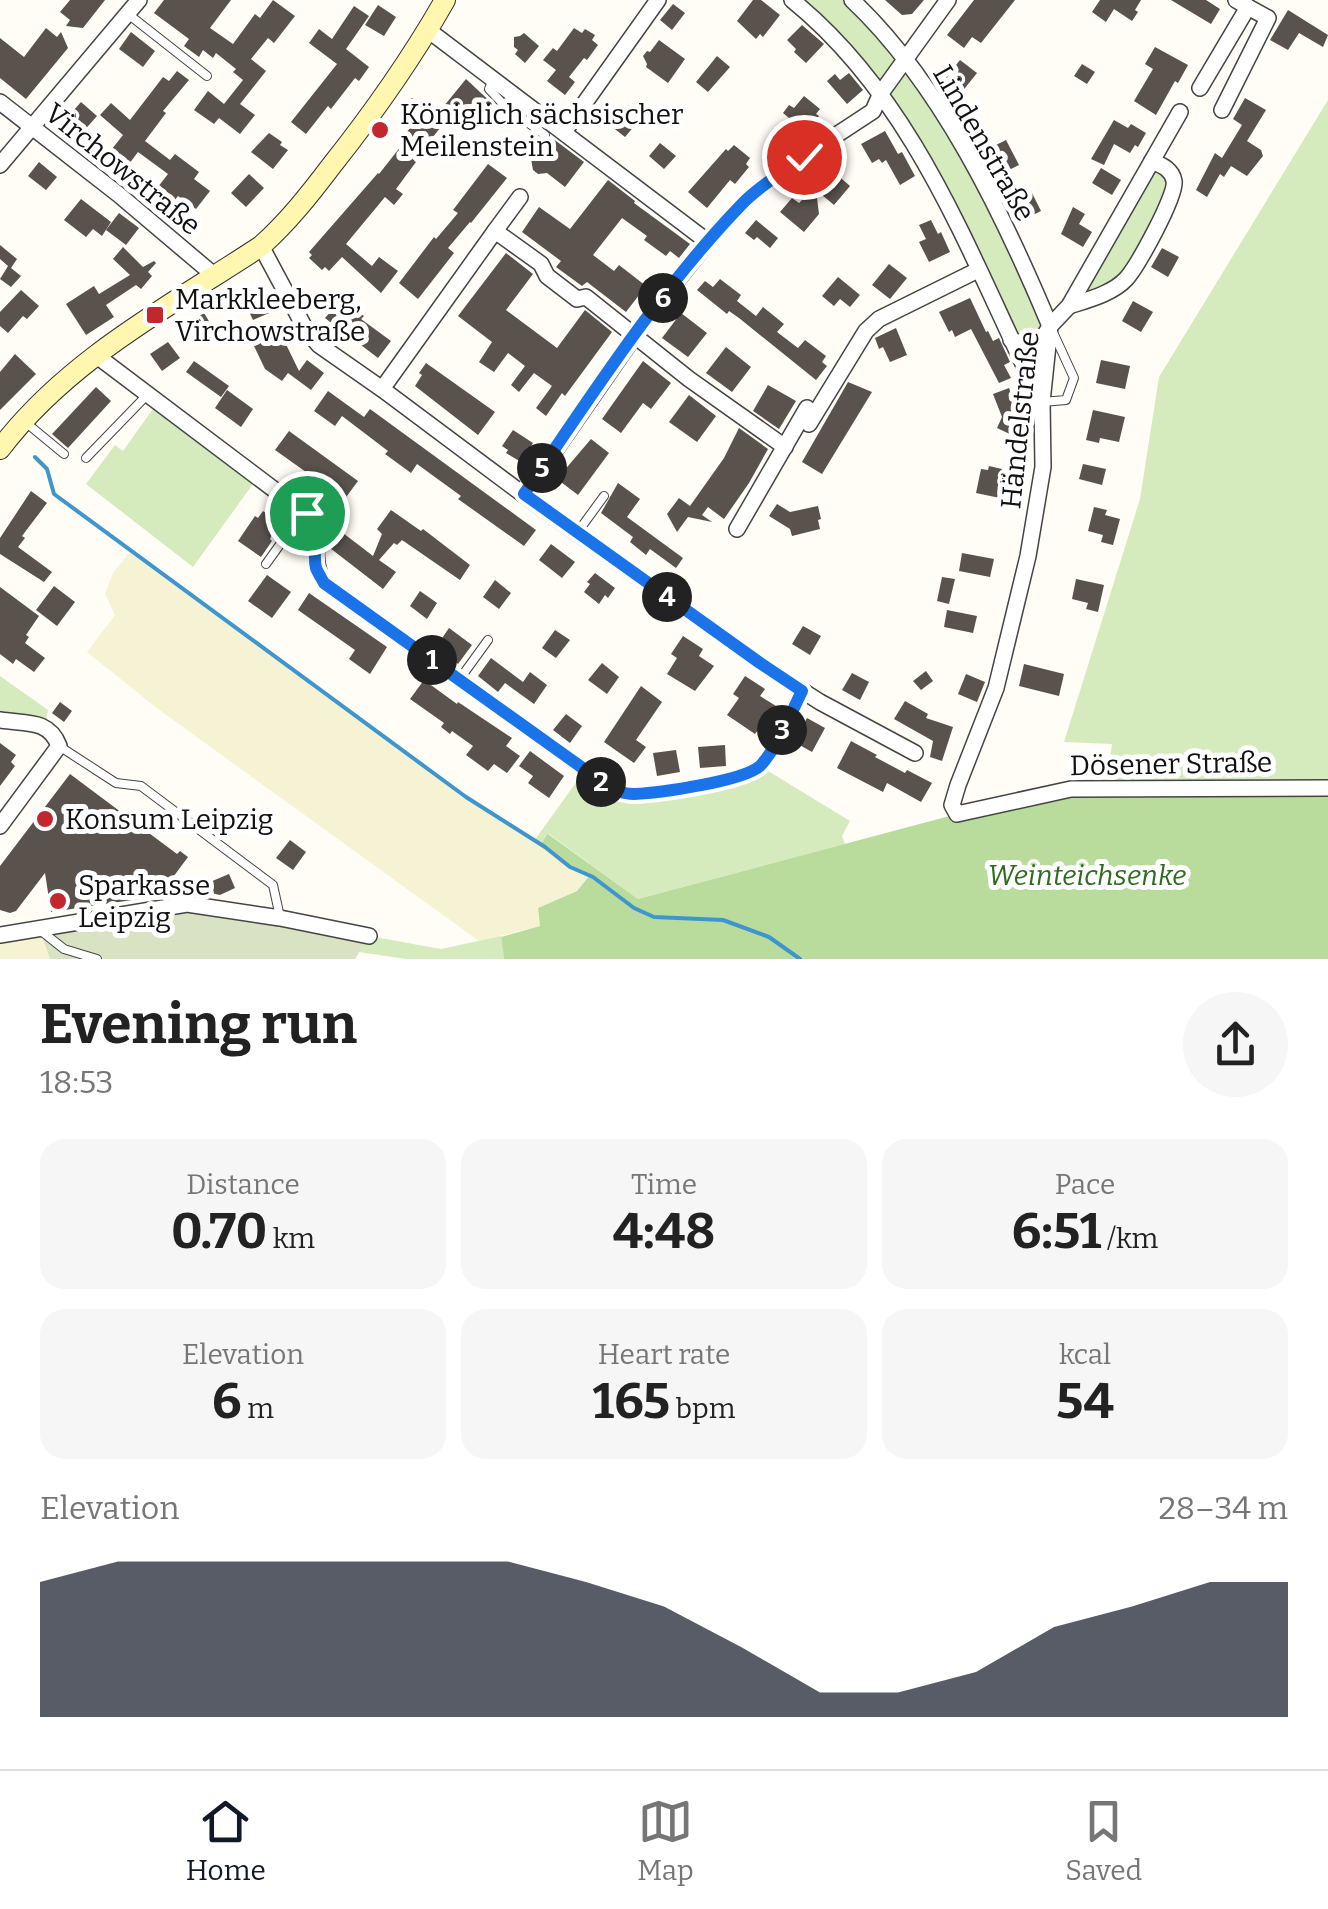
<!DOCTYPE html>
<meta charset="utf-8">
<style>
body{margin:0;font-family:Bitter,serif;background:#f6f6f6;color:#222;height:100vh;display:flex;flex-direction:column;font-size:38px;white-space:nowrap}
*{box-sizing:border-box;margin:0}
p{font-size:32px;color:#767676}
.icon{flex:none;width:55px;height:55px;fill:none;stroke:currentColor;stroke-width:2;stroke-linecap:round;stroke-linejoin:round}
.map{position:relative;height:959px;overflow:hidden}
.details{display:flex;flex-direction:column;background:#fff;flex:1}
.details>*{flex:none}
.pin{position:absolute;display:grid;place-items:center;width:85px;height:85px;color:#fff;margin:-42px;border:5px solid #fff;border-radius:50%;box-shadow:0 2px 10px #0007}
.km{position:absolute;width:50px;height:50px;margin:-25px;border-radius:50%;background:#222;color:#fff;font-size:28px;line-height:50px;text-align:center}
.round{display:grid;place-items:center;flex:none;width:105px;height:105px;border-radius:52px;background:#f6f6f6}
.overview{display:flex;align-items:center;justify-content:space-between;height:170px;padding:0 40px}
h1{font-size:55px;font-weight:700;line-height:75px}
.metrics{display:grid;grid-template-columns:repeat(3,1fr);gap:15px;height:170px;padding:10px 40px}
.metrics div{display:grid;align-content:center;border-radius:25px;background:#f6f6f6;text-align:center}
.metrics b{font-size:50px;font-weight:700}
.metrics small{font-size:28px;font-weight:400}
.metrics p{font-size:28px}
.chart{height:280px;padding:20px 40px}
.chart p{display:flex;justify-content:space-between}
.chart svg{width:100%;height:180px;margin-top:10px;fill:#111827;opacity:.7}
.menu{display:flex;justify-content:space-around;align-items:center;height:140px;border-top:2px solid #e0e0e0;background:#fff;font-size:28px;color:#767676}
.menu a{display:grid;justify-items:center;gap:5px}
.menu .current{color:#111827}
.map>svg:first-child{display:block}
.farmland{fill:#f6f3d4}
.green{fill:#d5ebbd}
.forest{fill:#b9dc9c}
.cemetery{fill:#d9e3c4}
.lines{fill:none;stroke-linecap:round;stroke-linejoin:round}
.stream{stroke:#3f96cf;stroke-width:4}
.building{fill:#5a524d}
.lane-casing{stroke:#444;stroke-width:10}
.street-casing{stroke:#444;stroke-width:18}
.secondary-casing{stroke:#333;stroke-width:22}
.lane{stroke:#fff;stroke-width:8}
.street{stroke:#fff;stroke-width:15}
.secondary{stroke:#fff6b0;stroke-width:20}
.route-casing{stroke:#fff;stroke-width:20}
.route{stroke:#1a73e8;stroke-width:12}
.poi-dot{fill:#c4262e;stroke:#fff;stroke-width:4}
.labels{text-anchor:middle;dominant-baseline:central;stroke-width:10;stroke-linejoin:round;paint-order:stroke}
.poi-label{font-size:28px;fill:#111;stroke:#fff;text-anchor:start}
.street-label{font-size:28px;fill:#111;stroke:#fff}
.park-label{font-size:28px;font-style:italic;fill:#2f6b1f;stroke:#fff}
</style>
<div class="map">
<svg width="1328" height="959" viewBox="0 0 1328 959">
<rect width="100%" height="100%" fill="#fffdf5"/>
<!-- farmland -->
<g class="farmland">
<path d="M130,552L466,797L545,847L570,867L589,875L577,891L538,908L540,926L479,941L158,709L87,652L115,615L105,594L113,573Z"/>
<path d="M40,930L50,959H0V935Z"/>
</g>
<!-- green -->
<g class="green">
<path d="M792,0H852L949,120L1050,326L1044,337L1011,340L881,93Z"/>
<path d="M1328,100V788L1106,789L1112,744L1064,742L1140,499L1159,377Z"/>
<path d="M1152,161L1174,178L1126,279L1069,306Z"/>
<path d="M158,402L258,477L193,567L86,484L115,445L123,451Z"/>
<path d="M0,676L48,710L45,726L0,720Z"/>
<path d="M760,766L850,821L842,836L845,844L638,899L549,834L540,845L534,841L585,770L633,794Z"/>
<path d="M369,936L441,949L501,936L504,959H407L359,952Z"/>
</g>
<!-- forest -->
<path class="forest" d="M1328,788V959H504L501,937L540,926L538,908L577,891L589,876L570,867L540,845L548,834L638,899L957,814L1056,791Z"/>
<!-- cemetery -->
<path class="cemetery" d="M187,904L369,936L355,959H50L40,930Z"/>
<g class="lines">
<!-- stream -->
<path class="stream" d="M35,457L47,469L54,494L466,797L545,847L570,867L593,877L634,908L654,917L723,920L769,937L800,959"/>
</g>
<!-- building -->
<g class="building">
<path d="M70,0H105L83,28L66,26L70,20L60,12Z"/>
<path d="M164,0H231L210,28L233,44L255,14L260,18L273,0L295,16L274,43L268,38L251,59L266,71L240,104L255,115L240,134L219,118L214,124L194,110L208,91L224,104L243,80L233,72L236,69L216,53L213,58L203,50L199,57L184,46L189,39L154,13Z"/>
<path d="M753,0H761L780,15L763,37L760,34L756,39L737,21Z"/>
<path d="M885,0H924L912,14L902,15Z"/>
<path d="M974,0H1015L981,43L972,37L964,48L947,35Z"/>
<path d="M1100,0H1141L1135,10L1138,12L1132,21L1114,9L1106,22L1092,12Z"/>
<path d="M1171,0H1206L1220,9L1211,24Z"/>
<path d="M673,4L685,13L672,30L660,20Z"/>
<path d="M378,5L396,17L384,36L365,25Z"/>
<path d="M354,6L369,16L346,49L369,67L359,81L355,78L331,109L328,106L306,134L291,122L337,64L309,43L319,29L332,39Z"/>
<path d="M1288,10L1328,35L1323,47L1299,33L1288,50L1270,40Z"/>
<path d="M802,25L824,44L806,63L794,52L796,49L787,40Z"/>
<path d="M46,28L57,37L61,32L68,48L26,99L0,78V38L24,57Z"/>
<path d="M574,28L582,33L585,29L595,35L592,40L598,45L587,60L584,58L569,77L575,82L565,95L547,81L556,70L543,60L553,48L557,51Z"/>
<path d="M131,32L155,51L143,67L119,49Z"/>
<path d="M524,33L539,46L525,63L515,54L518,50L514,47V37L520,36Z"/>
<path d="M659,40L685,59L668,83L646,67L647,64L643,56L647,51L650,52Z"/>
<path d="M1155,47L1188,65L1178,83L1175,81L1156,115L1134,101L1153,69L1145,64Z"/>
<path d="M717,56L730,67L708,92L696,82Z"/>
<path d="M960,60L977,73L961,93L944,80Z"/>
<path d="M1082,64L1095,72L1087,84L1074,76Z"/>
<path d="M177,71L189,80L163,111L166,113L145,141L170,160L175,154L199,172L194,179L210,191L196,209L178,196L164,214L147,201L168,174L138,152L126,168L108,154L123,135L100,115L111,103L130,120L163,77L169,81Z"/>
<path d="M849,73L863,90L847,104L827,81L835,74L840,80Z"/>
<path d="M466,79L496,107L477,131L457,115L455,117L451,114L414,161L416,162L396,189L403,194L394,205L385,197L346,244L372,266L379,257L398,271L381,293L342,257L329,271L325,267L322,270L309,258L312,255L309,252L378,173L379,174L409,136L406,133L418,118L405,107L412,98L435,117Z"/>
<path d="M804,96L820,109L816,114L819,116L806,132L783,113L789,105L794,108Z"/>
<path d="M1245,98L1266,110L1247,141L1261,150L1263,156L1247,176L1231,166L1224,177L1220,174L1207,197L1196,190L1215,153L1222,158L1242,125L1233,119Z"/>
<path d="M81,102L97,116L81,134L65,120Z"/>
<path d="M613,105L636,124L625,137L602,119Z"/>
<path d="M1114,120L1128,128L1131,124L1146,133L1138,147L1135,145L1130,153L1114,144L1104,165L1091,159Z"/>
<path d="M885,131L898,154L902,152L915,176L900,185L886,160L882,163L879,159L872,163L861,144Z"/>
<path d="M269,133L282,142L280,145L288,150L273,169L251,152Z"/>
<path d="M552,138L584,162L565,187L547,173L538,174L533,170L531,159L528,157L540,141L547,142Z"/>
<path d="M1006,140L1019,165L1001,174L988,149Z"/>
<path d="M660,143L676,156L664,169L649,156Z"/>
<path d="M734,145L750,158L746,164L749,167L735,184L730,180L707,208L688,192L726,149L728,151Z"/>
<path d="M39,162L57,177L46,190L28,176Z"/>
<path d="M488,164L507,178L471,223L470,222L448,248L454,253L418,299L399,283L434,237L436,239L458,213L453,210Z"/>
<path d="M1101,168L1121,180L1112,195L1092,183Z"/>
<path d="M826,170L833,176L835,173L850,186L834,205L816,190L819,214L804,232L780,212L792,198L799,203L802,200Z"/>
<path d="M249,174L264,188L246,207L231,193Z"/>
<path d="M608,180L635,201L634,203L690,244L679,258L670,251L666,256L644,240L647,236L622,218L593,255L614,271L619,265L646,286L626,312L587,282L582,286L556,267L561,261L522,232L539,207L570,229Z"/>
<path d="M1030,189L1041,211L1019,222L1008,199Z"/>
<path d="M81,199L111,222L102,236L93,229L86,237L64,220Z"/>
<path d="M1073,207L1085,214L1079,224L1092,232L1083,247L1061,234Z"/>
<path d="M119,213L139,228L126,245L106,230Z"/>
<path d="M756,220L778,238L770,248L757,237L754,240L745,233Z"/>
<path d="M931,220L938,234L941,232L950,252L929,262L919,242L926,239L919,225Z"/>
<path d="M0,245L17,259L11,268L21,276L11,287L0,279L8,266L0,259Z"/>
<path d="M123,247L143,267L154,261L156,263L148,272L152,276L141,289L136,285L106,305L114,317L86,335L66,304L94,286L99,294L130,275L113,259Z"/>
<path d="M1162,248L1179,257L1168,277L1151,267Z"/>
<path d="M506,253L533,274L506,310L557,348L585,310L612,332L565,396L562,393L546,416L536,408L552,386L534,373L519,392L511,385L525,366L508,353L494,372L479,362L492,342L458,316Z"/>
<path d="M889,264L907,278L890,299L872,285Z"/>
<path d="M838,277L860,295L850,307L840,299L834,306L822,296Z"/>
<path d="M720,279L741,295L737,301L756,316L763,307L784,324L777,332L798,348L805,340L826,356L822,362L827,366L816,380L739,318L729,311L727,314L697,290L705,281L713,287Z"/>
<path d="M264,287L274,311L253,320L242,297Z"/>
<path d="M21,290L39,306L27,319L23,316L8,333L0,326V312Z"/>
<path d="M335,295L364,316L361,319L391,341L378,358L361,345L365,339L347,326L343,332L325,318L332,310L326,306Z"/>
<path d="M970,298L986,332L988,331L993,341L999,338L1010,362L1004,365L1011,378L999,383L971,329L955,337L952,330L949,332L939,312Z"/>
<path d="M1133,301L1153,312L1141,332L1122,321Z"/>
<path d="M204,313L215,331L197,342L187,325Z"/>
<path d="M681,313L707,333L688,357L662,338Z"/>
<path d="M896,328L907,355L890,362L883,347L879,349L875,338Z"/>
<path d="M281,334L299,371L307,360L324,373L311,390L288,373L282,381L265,369L254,346Z"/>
<path d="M168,342L180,358L162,371L150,354Z"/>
<path d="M726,347L751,367L732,392L706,373Z"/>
<path d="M15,354L36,374L0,410V372Z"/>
<path d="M1101,360L1130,366L1125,389L1096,383Z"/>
<path d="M194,361L229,386L221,397L186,372Z"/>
<path d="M643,361L671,383L651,409L643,403L621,433L602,419Z"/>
<path d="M426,363L495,412L478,435L415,386L422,375L419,373Z"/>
<path d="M848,382L872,392L822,474L802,462Z"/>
<path d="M768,385L796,401L779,429L753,411Z"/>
<path d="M96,387L111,401L68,448L52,434Z"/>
<path d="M1009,388L1021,421L1014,436L997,428L1002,417L993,394Z"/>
<path d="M227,390L253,409L241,427L215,408Z"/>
<path d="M328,391L364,417L370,409L536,530L524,546L458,499L461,496L417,464L411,473L385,454L388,451L342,416L335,426L314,411Z"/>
<path d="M689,395L716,416L697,442L669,422Z"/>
<path d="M1093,410L1125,417L1119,442L1100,438L1099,443L1086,440Z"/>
<path d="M739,428L768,449L749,483L724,519L708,507L702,515L712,522L688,517L677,532L667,514L679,498L690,506L724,458Z"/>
<path d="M513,430L533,443L521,462L506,453L508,450L502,446Z"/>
<path d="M289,431L358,481L341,504L310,482L313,477L275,450Z"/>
<path d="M591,439L609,453L578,495L557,479Z"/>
<path d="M1083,464L1106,469L1102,485L1079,479Z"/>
<path d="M989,466L1002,469L1001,473L1005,474L1000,498L976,493L981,469L988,470Z"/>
<path d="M618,483L640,499L627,517L683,558L676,568L650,549L646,555L630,542L633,537L601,513Z"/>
<path d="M31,491L47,503L22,536L25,538L18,547L52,572L44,582L0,554V538Z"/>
<path d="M777,504L790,512L818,506L821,519L818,520L820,529L792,536L790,529L769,516Z"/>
<path d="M1094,507L1107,510L1105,515L1120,519L1113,545L1101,542L1103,535L1088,531Z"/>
<path d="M391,510L421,531L423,529L470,565L460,580L402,540L397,545L394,543L379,560L396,572L383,589L330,548L343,533L373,556L382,534L377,529Z"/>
<path d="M263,511L278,522L270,539L272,541L261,557L238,541L255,516L258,518Z"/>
<path d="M551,544L575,562L562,578L539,560Z"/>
<path d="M962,553L994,559L990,577L959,571Z"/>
<path d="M595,573L615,588L608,598L605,595L599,604L584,592L590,584L587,582Z"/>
<path d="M267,575L291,592L272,618L248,601Z"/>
<path d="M942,577L955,579L949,604L937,601Z"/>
<path d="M1076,579L1104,585L1098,612L1086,609L1088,603L1072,599Z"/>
<path d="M495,580L511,593L499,609L483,597Z"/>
<path d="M54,586L75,602L57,626L36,610Z"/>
<path d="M0,587L39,616L26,635L29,637L25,643L45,658L34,672L16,659L13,664L0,654Z"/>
<path d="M420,591L437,603L427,619L410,606Z"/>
<path d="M309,593L387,647L370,674L349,659L355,650L298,610Z"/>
<path d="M947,610L977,616L973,633L944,627Z"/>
<path d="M803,626L821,636L810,655L792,644Z"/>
<path d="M449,628L472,645L458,664L436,647Z"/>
<path d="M555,630L570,640L556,658L542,648Z"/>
<path d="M683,636L703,649L699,656L714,666L695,691L667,674L677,658L671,654Z"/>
<path d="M491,658L523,682L530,672L547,685L534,704L505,683L498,692L478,676Z"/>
<path d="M602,663L619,677L607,694L588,680Z"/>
<path d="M1024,664L1064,674L1059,696L1019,686Z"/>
<path d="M926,671L933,681L921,690L913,681Z"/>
<path d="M852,673L869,682L860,700L842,690Z"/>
<path d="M966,674L985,682L977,702L958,694Z"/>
<path d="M745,676L765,689L760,696L776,706L755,734L727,715L739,698L733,694Z"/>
<path d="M424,680L457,704L458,702L512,738L506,746L520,756L507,773L494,764L488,771L466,755L473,746L452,731L450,734L441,727L444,723L410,699Z"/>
<path d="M641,686L662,702L636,740L646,747L634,763L604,742Z"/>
<path d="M905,701L928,714L926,718L953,727L942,761L930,757L933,741L894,719Z"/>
<path d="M60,702L72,711L64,722L52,713Z"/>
<path d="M566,714L582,726L570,743L553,730Z"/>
<path d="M807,718L825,728L812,752L794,742Z"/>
<path d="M851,741L877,755L875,757L905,773L907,770L932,783L921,802L887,783L883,792L837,768Z"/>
<path d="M0,743L16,755L11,762L15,766L0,786Z"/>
<path d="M725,745L726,766L700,768L698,747Z"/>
<path d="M676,750L680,772L657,776L653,753Z"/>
<path d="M530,751L564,776L549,798L528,783L533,776L519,766Z"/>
<path d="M70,774L177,854L180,851L188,857L159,896L51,912L45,873L16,911L10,913L0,910V866Z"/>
<path d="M290,840L306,852L293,870L276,858Z"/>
<path d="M229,874L235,888L220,895L206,892L203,885Z"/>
</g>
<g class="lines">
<!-- lane casing -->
<g class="lane-casing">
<g id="lane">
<path d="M128,14L207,76"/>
<path d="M494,78L489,89L505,106L545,135"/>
<path d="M1042,402L1066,400L1074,378L1052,330"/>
<path d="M24,421L64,454"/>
<path d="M86,458L148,394"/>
<path d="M577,533L604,496"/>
<path d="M266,564L304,511"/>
<path d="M459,680L488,640"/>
<path d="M59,746L116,783L141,786L273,885L280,917"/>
<path d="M40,930L64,949L97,959"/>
</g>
</g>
<!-- street casing -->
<g class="street-casing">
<g id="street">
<path d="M792,0C918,102 971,260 1041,401"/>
<path d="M852,0C941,84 1003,214 1050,326C1039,346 1032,348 1011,340"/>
<path d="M428,30L708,242"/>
<path d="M1200,88L1248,7L1236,0"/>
<path d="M0,102L118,194L215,276"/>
<path d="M1222,110L1268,18L1248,7"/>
<path d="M1180,112L1069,306L1050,326L1042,402L1043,467L1028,556L996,688L958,785L952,805L957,814L1071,789L1328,788"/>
<path d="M564,132L658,0"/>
<path d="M0,165L139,0"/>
<path d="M495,231L520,197"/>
<path d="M261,246L306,330L319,345L382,389L524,495L759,663L820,702L915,753"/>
<path d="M1069,306C1087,300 1112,294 1126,279C1137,267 1177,195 1174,181C1172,169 1161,165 1152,161"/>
<path d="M97,356L313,519C320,542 311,562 324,583L605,784C614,789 623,794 634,794C657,793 747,781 761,765C779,745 790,715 802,691"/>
<path d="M382,389L495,231L541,264L547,276L577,299L586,297L689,379L785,447"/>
<path d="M809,424L866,331L879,319L978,270"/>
<path d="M524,495L649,315L708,242L745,200L803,157L873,111L881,93L948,0"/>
<path d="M737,529L807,408"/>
<path d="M0,720C26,724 49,719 59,746L0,826"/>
<path d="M0,935L187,904L280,918L369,936"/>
</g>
</g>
<!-- secondary casing -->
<g class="secondary-casing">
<path id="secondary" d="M0,449C67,360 170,306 261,246C288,222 310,194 332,165C374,112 412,58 445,0"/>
</g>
<!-- lane -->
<use href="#lane" class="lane"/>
<!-- street -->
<use href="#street" class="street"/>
<!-- secondary -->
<use href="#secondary" class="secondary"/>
</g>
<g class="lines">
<!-- route casing -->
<g class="route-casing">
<path id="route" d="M307,513C324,529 311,548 316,568C317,571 323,581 324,583L605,784C615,790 622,794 634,794C658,793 746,781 761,765C779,745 790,715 802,691L760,663L524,494C591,396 659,290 742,204C759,186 783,172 804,157"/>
</g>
<!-- route -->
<use href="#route" class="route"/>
</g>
<!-- markers -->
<g class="poi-dot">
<circle cx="380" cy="130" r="10"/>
<rect x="145" y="305" width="20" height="20" rx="5"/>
<circle cx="45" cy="819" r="10"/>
<circle cx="58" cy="901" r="10"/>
</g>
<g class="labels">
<!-- poi labels -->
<g class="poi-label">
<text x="400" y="114">Königlich sächsischer<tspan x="400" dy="32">Meilenstein</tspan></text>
<text x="175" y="299">Markkleeberg,<tspan x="175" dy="32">Virchowstraße</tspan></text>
<text x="65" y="819">Konsum Leipzig</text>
<text x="78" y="885">Sparkasse<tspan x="78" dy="32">Leipzig</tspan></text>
</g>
<!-- street labels -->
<g class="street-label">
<text transform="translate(984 143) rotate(60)">Lindenstraße</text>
<text transform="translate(123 169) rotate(39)">Virchowstraße</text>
<text transform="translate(1020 420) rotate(-84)">Händelstraße</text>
<text transform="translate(1171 764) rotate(-1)">Dösener Straße</text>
</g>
<!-- park labels -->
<g class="park-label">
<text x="1087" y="875">Weinteichsenke</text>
</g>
</g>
</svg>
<div class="pin" style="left:307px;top:513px;background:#1e9e55"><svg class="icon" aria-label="arrive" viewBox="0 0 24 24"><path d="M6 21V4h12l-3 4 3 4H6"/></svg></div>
<div class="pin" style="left:804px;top:157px;background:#d93025"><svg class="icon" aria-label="check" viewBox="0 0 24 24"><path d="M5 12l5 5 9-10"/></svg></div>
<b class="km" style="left:432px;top:660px">1</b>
<b class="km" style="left:601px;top:782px">2</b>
<b class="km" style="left:782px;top:730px">3</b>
<b class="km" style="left:667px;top:597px">4</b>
<b class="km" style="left:542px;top:468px">5</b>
<b class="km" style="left:663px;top:298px">6</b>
</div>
<section class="details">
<div class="overview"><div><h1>Evening run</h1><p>18:53</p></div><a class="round"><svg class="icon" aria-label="share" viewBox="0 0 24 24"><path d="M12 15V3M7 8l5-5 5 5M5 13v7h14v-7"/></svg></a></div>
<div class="metrics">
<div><p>Distance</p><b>0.70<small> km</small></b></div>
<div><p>Time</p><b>4:48</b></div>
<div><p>Pace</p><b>6:51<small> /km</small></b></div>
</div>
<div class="metrics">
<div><p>Elevation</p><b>6<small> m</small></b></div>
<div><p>Heart rate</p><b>165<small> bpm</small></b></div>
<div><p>kcal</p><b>54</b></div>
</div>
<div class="chart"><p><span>Elevation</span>28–34 m</p>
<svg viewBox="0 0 160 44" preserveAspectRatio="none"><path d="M0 44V11L10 6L20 6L30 6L40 6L50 6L60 6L70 11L80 17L90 27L100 38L110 38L120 33L130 22L140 17L150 11L160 11V44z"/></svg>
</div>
</section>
<nav class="menu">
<a class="current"><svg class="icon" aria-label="home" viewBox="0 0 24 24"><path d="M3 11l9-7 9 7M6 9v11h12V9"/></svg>Home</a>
<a><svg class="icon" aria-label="map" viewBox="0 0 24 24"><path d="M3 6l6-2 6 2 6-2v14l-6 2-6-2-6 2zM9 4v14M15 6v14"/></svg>Map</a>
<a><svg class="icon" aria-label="saved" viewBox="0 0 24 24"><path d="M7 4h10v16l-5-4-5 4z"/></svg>Saved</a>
</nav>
